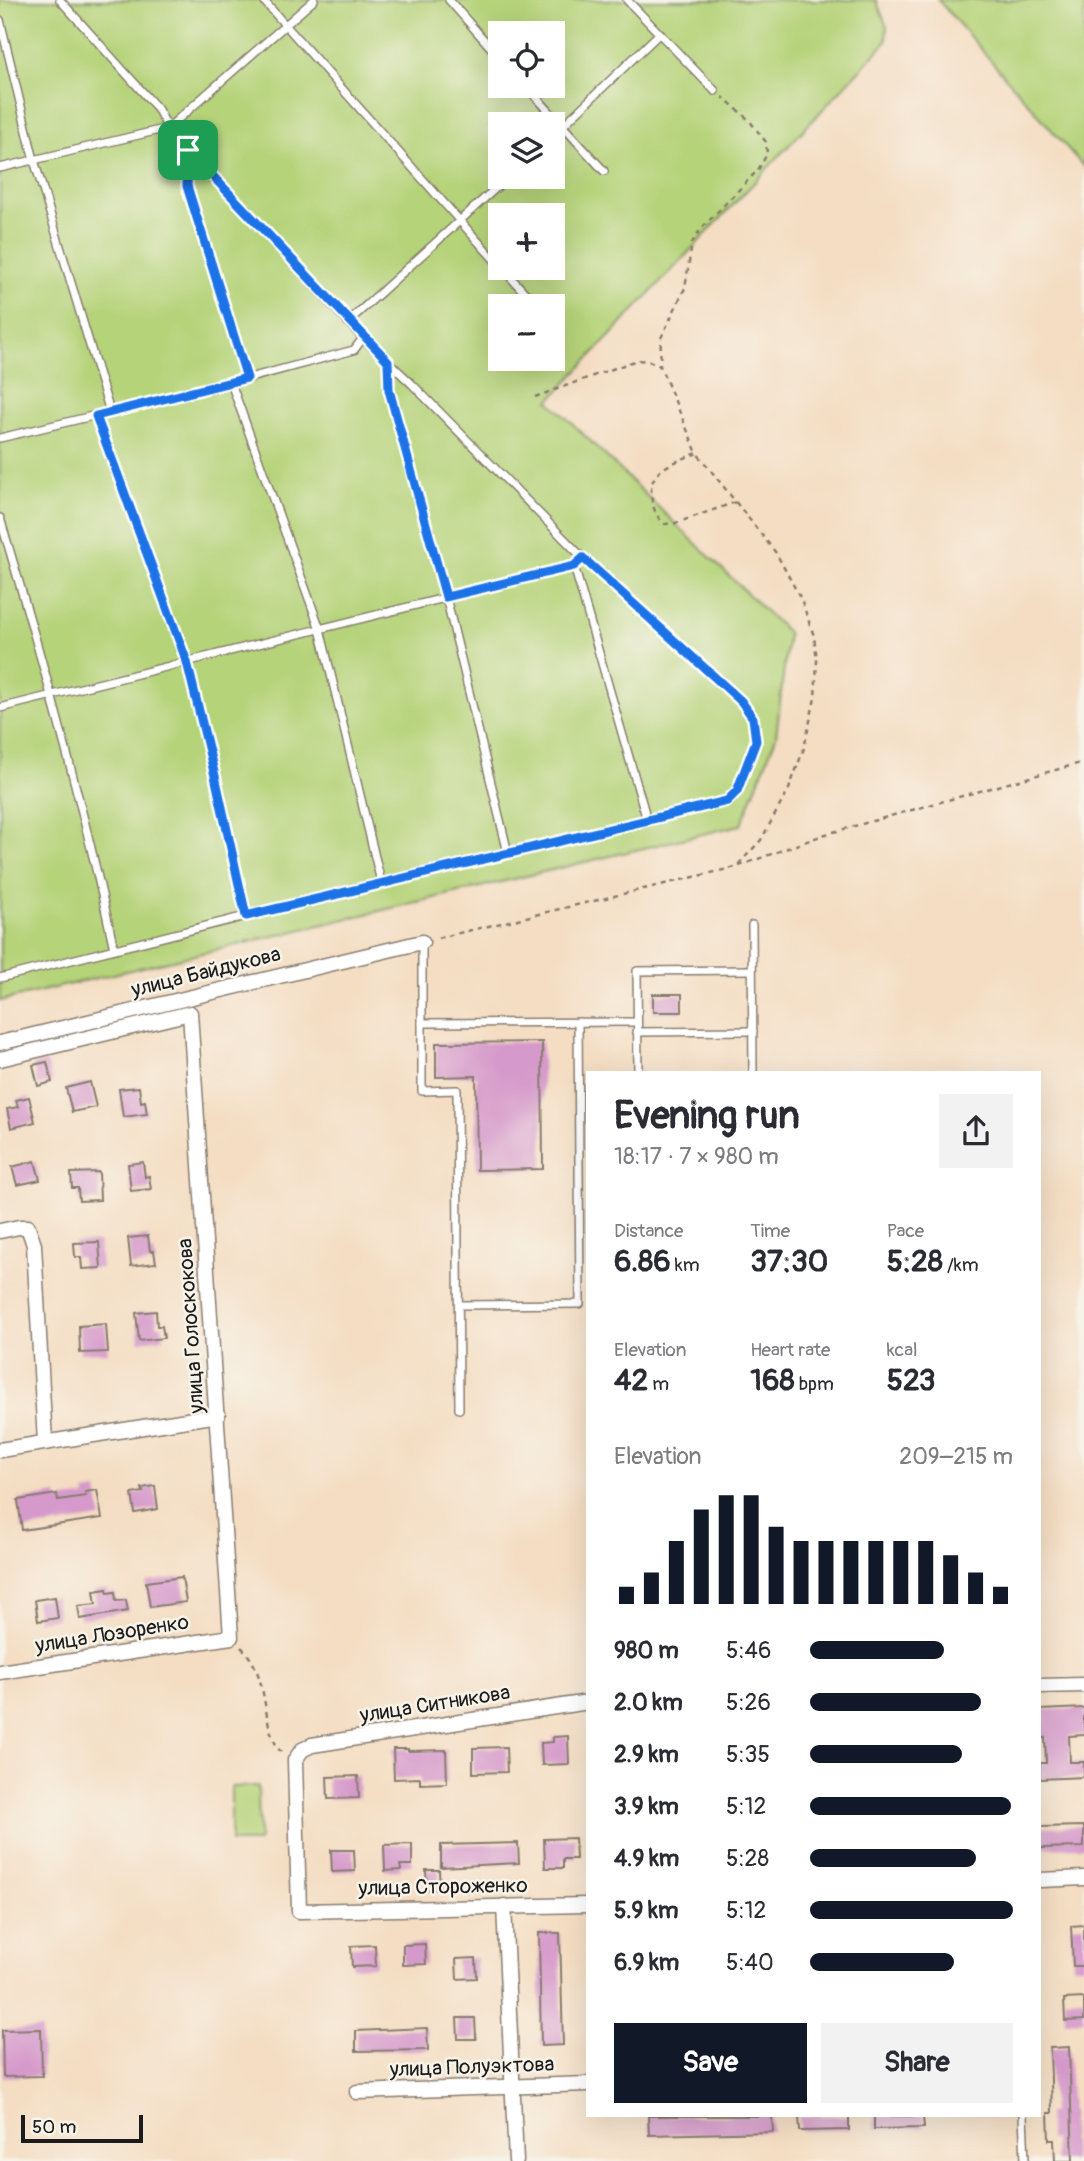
<!DOCTYPE html>
<meta charset="utf-8">
<style>
body{margin:0;font-family:Pangolin,sans-serif;background:#f2f2f3;color:#2b2b33;height:100vh;display:flex;flex-direction:column;font-size:26px;white-space:nowrap}
*{box-sizing:border-box;margin:0}
p{font-size:23px;color:#7c7c81}
.icon{flex:none;width:38px;height:38px;fill:none;stroke:currentColor;stroke-width:2;stroke-linecap:round;stroke-linejoin:round}
.map{position:relative;flex:1;overflow:hidden}
.sheet{position:absolute;left:586px;top:1071px;width:455px;height:1046px;display:flex;flex-direction:column;background:#fff;border-radius:0px;box-shadow:0 7px 28px #0002}
.sheet>*{flex:none}
.tools{position:absolute;left:488px;top:21px;display:grid;gap:14px}
.tools a{display:grid;place-items:center;width:77px;height:77px;border-radius:0px;background:#fff;box-shadow:0 7px 28px #0002;font-size:35px}
.scale{position:absolute;left:21px;bottom:18px;width:122px;box-sizing:border-box;padding-left:7px;border:4px solid #1c1c1c;border-top:0;font-size:19px;line-height:24px;white-space:nowrap;color:#1c1c1c;-webkit-text-stroke:5px #f7f3e8;paint-order:stroke}
.pin{position:absolute;display:grid;place-items:center;width:60px;height:60px;color:#fff;margin:-30px;border-radius:14px;box-shadow:0 4px 10px #0006}
.round{display:grid;place-items:center;flex:none;width:74px;height:74px;border-radius:0px;background:#f2f2f3}
.overview{display:flex;align-items:center;justify-content:space-between;height:119px;padding:0 28px}
h1{font-size:38px;font-weight:700;line-height:52px}
.stats{display:grid;grid-template-columns:repeat(3,1fr);gap:10px;height:119px;padding:7px 28px}
.stats div{display:grid;align-content:center}
.stats b{font-size:30px;font-weight:700}
.stats small{font-size:19px;font-weight:400}
.stats p{font-size:19px}
.chart{height:196px;padding:14px 28px}
.chart p{display:flex;justify-content:space-between}
.chart svg{width:100%;height:126px;margin-top:7px;stroke:#111827;stroke-width:6}
.button{display:flex;gap:14px;margin-top:auto;padding:14px 28px}
.button a{flex:1;height:80px;border-radius:0px;background:#111827;color:#fff;font-size:28px;font-weight:700;line-height:80px;text-align:center}
.button a+a{background:#f2f2f3;color:#2b2b33}
ul{padding:0 28px;list-style:none;font-size:23px}
li{display:grid;grid-template-columns:112px 84px 1fr;align-items:center;height:52px}
li i{height:18px;border-radius:9px;background:#111827}
.map>svg:first-child{display:block}
.green{fill:#b5d379;stroke:#68784a;stroke-width:2;fill-rule:evenodd}
.building{fill:#d699cb}
.lines{fill:none;stroke-linecap:round;stroke-linejoin:round}
.service-casing{stroke:#887c6f;stroke-width:10}
.minor-casing{stroke:#887c6f;stroke-width:17}
.path{stroke:#887c6f;stroke-width:2.5;stroke-dasharray:5 5;stroke-linecap:butt}
.service{stroke:#fff;stroke-width:7}
.minor{stroke:#fff;stroke-width:14}
.route-casing{stroke:#fff;stroke-width:14}
.route{stroke:#1a73e8;stroke-width:9}
.labels{text-anchor:middle;dominant-baseline:central;stroke-width:5;stroke-linejoin:round;paint-order:stroke}
.street-label{font-size:21px;fill:#1c1c1c;stroke:#f7f3e8}
</style>
<div class="map">
<svg width="1084" height="2161" viewBox="0 0 1084 2161">
<rect width="100%" height="100%" fill="#f7f3e8"/>
<filter id="ink" filterUnits="userSpaceOnUse"><feTurbulence type="fractalNoise" baseFrequency=".0143" numOctaves="2"/><feDisplacementMap in="SourceGraphic" scale="14" xChannelSelector="R" yChannelSelector="G"/><feConvolveMatrix kernelMatrix="1 2 1 2 8 2 1 2 1" color-interpolation-filters="sRGB"/></filter>
<filter id="wash" filterUnits="userSpaceOnUse"><feTurbulence type="fractalNoise" baseFrequency=".00686" numOctaves="4" result="noise"/><feDisplacementMap in="SourceGraphic" scale="28" xChannelSelector="R" yChannelSelector="G"/><feGaussianBlur stdDeviation="1.57" result="paint"/><feColorMatrix in="noise" values="0 0 0 0 0 0 0 0 0 0 0 0 0 0 0 0 0 1.4 0 .05"/><feComposite in="paint" operator="in"/></filter>
<g filter="url(#wash)">
<rect width="100%" height="100%" fill="#f4ddc2"/>
<!-- green -->
<g class="green">
<path d="M0,0H876L887,27L886,42L549,401L788,633L776,737L741,825L0,1001ZM500,33H553V86H500ZM500,124H553V177H500ZM500,215H553V268H500ZM500,306H553V359H500Z"/>
<path d="M938,0H1084V167Z"/>
<path d="M258,1786L259,1842H231V1787Z"/>
</g>
<g id="blocks">
<!-- building -->
<g class="building">
<rect x="653" y="994" width="29" height="18"/>
<path d="M542,1042L543,1169L477,1170L476,1076L436,1077V1043Z"/>
<path d="M47,1062L52,1082L38,1086L33,1065Z"/>
<path d="M90,1082L96,1107L72,1112L66,1088Z"/>
<path d="M139,1087L141,1102L145,1101L147,1114L123,1117L119,1089Z"/>
<path d="M29,1097L35,1122L11,1128L7,1109L18,1107L16,1100Z"/>
<path d="M35,1161L40,1180L17,1185L12,1167Z"/>
<path d="M143,1162L145,1177L149,1176L151,1189L131,1191L128,1164Z"/>
<path d="M99,1172L100,1200L79,1201L78,1188H72L71,1173Z"/>
<path d="M148,1236L150,1251H154L156,1263L131,1266L128,1238Z"/>
<path d="M99,1242L101,1268L82,1269L81,1257H75L74,1243Z"/>
<path d="M156,1311L157,1326H162L164,1338L139,1341L136,1313Z"/>
<path d="M106,1324L108,1352L80,1353L79,1326Z"/>
<path d="M155,1486L158,1509L135,1513L132,1494L143,1492L142,1488Z"/>
<path d="M97,1490L102,1518L22,1530L18,1500L57,1494L58,1500L86,1496L85,1492Z"/>
<path d="M182,1577L186,1602L150,1607L146,1582Z"/>
<path d="M107,1589L108,1593L115,1592L116,1601L126,1600L128,1611L80,1619L78,1606L96,1604L94,1591Z"/>
<path d="M55,1597L58,1618L38,1621L35,1600Z"/>
<path d="M1084,1708V1735L1069,1736L1070,1762H1084V1777L1040,1779V1763H1046L1045,1738H1040V1710Z"/>
<path d="M568,1736L569,1764L542,1765L541,1743L553,1742V1737Z"/>
<path d="M506,1747L507,1772L473,1773V1748Z"/>
<path d="M393,1749H408V1751L446,1750L447,1783L420,1784V1778L394,1779Z"/>
<path d="M358,1776L359,1798L328,1799L327,1777Z"/>
<path d="M1084,1826V1847L1040,1848V1827Z"/>
<path d="M575,1838L576,1859H563V1868H545L544,1839Z"/>
<path d="M518,1843L519,1863L441,1867V1845Z"/>
<path d="M412,1844V1865H400L401,1870L385,1871L384,1845Z"/>
<path d="M331,1850H354L355,1871L332,1872Z"/>
<path d="M426,1870H439L440,1889L427,1890Z"/>
<path d="M1084,1925V1966H1073L1071,1926Z"/>
<path d="M539,1933H560L563,2045L541,2046Z"/>
<path d="M425,1944L426,1964L403,1965V1945Z"/>
<path d="M375,1945L376,1966L352,1967L351,1946Z"/>
<path d="M476,1958L477,1978L457,1979L456,1959Z"/>
<path d="M1084,1998V2020L1065,2021L1064,1999Z"/>
<path d="M457,2018H475L476,2039H458Z"/>
<path d="M427,2028L428,2050L356,2051V2031Z"/>
<path d="M41,2029L42,2076L3,2077L2,2030Z"/>
<path d="M1069,2047L1073,2161H1055L1054,2140H1049L1048,2113H1052L1050,2048Z"/>
<path d="M648,2116H772L773,2132L649,2135Z"/>
<path d="M799,2116H849V2130L800,2131Z"/>
<path d="M874,2116H923L924,2128L874,2129Z"/>
</g>
</g>
</g>
<g filter="url(#ink)">
<use href="#blocks" fill-opacity="0" stroke="#887c6f" stroke-width="2"/>
<g class="lines">
<!-- service casing -->
<g class="service-casing">
<g id="service">
<path d="M263,0L500,266"/>
<path d="M449,0L500,58"/>
<path d="M627,0L715,91"/>
<path d="M0,20L34,160L110,412"/>
<path d="M526,86L604,171"/>
<path d="M553,135L660,33"/>
<path d="M188,150L187,186L247,378"/>
<path d="M0,168L168,128L314,0"/>
<path d="M502,268L537,306"/>
<path d="M348,322L508,177"/>
<path d="M553,324L554,326"/>
<path d="M388,362L389,390L446,597L508,853"/>
<path d="M231,383L320,629L381,882"/>
<path d="M96,416L186,662L215,776L246,916"/>
<path d="M0,438L231,383L354,350L363,338"/>
<path d="M0,518C43,661 83,803 114,949"/>
<path d="M574,566L647,820"/>
<path d="M0,708L574,566L583,558"/>
<path d="M752,925L753,1073"/>
<path d="M422,943V1091L457,1090L459,1409"/>
<path d="M0,978L381,882L727,801L737,791L756,741L753,718L741,701L583,558L412,384L363,338L168,128L157,108L60,0"/>
<path d="M422,1023L637,1022"/>
<path d="M637,1032L753,1031"/>
<path d="M638,1073L637,971L752,970"/>
<path d="M459,1305L580,1304L578,1022"/>
<path d="M1023,2116L1025,2161"/>
</g>
</g>
<!-- minor casing -->
<g class="minor-casing">
<g id="minor">
<path d="M0,1043L422,942"/>
<path d="M0,1059L190,1013L231,1637L0,1672"/>
<path d="M0,1231L19,1227H28L34,1245L45,1442"/>
<path d="M0,1450L218,1415"/>
<path d="M1040,1686L1084,1685"/>
<path d="M588,1702L312,1745L302,1750L295,1760L299,1911L588,1905"/>
<path d="M1040,1880L1084,1878"/>
<path d="M504,1906L516,2161"/>
<path d="M357,2092L588,2084"/>
</g>
</g>
<!-- path -->
<g class="path">
<path d="M535,397L637,360L649,361L660,366"/>
<path d="M697,453C674,463 645,469 652,500C654,510 656,517 665,524L676,523L736,502"/>
<path d="M739,866L826,834L1084,762"/>
<path d="M438,938L736,867L761,840L789,789L804,748L815,698L817,660L814,636L801,599L776,553L697,453L660,366L661,338L685,288L692,243L700,230L758,170L767,154L766,142L749,120L723,97"/>
<path d="M241,1647C272,1677 259,1725 281,1752"/>
</g>
<!-- service -->
<use href="#service" class="service"/>
<!-- minor -->
<use href="#minor" class="minor"/>
</g>
</g>
<g class="lines" filter="url(#ink)">
<!-- route casing -->
<g class="route-casing">
<path id="route" d="M188,150L388,361L389,390L446,597L574,566L583,558L741,701L753,718L756,741L737,791L727,801L246,916L215,776L187,662L96,416L247,378L187,186Z"/>
</g>
<!-- route -->
<use href="#route" class="route"/>
</g>
<g class="labels">
<!-- street labels -->
<g class="street-label">
<text transform="translate(206 972) rotate(-14)">улица Байдукова</text>
<text transform="translate(191 1326) rotate(-94)">улица Голоскокова</text>
<text transform="translate(112 1634) rotate(-9)">улица Лозоренко</text>
<text transform="translate(435 1704) rotate(-9)">улица Ситникова</text>
<text transform="translate(443 1887) rotate(-1)">улица Стороженко</text>
<text transform="translate(472 2067) rotate(-2)">улица Полуэктова</text>
</g>
</g>
</svg>
<div class="tools">
<a><svg class="icon" aria-label="locate" viewBox="0 0 24 24"><circle cx="12" cy="12" r="6"/><path d="M12 2v4M12 18v4M2 12h4M18 12h4"/></svg></a>
<a><svg class="icon" aria-label="layers" viewBox="0 0 24 24"><path d="M12 4l9 5-9 5-9-5zM3 14l9 5 9-5"/></svg></a>
<a>+</a>
<a>−</a>
</div>
<div class="scale">50 m</div>
<div class="pin" style="left:188px;top:150px;background:#1e9e55"><svg class="icon" aria-label="arrive" viewBox="0 0 24 24"><path d="M6 21V4h12l-3 4 3 4H6"/></svg></div>
<section class="sheet">
<div class="overview"><div><h1>Evening run</h1><p>18:17 · 7 × 980 m</p></div><a class="round"><svg class="icon" aria-label="share" viewBox="0 0 24 24"><path d="M12 15V3M7 8l5-5 5 5M5 13v7h14v-7"/></svg></a></div>
<div class="stats">
<div><p>Distance</p><b>6.86<small> km</small></b></div>
<div><p>Time</p><b>37:30</b></div>
<div><p>Pace</p><b>5:28<small> /km</small></b></div>
</div>
<div class="stats">
<div><p>Elevation</p><b>42<small> m</small></b></div>
<div><p>Heart rate</p><b>168<small> bpm</small></b></div>
<div><p>kcal</p><b>523</b></div>
</div>
<div class="chart"><p><span>Elevation</span>209–215 m</p>
<svg viewBox="0 0 160 44" preserveAspectRatio="none"><path d="M5 44V38M15 44V33M25 44V22M35 44V11M45 44V6M55 44V6M65 44V17M75 44V22M85 44V22M95 44V22M105 44V22M115 44V22M125 44V22M135 44V27M145 44V33M155 44V38"/></svg>
</div>
<ul>
<li><b>980 m</b>5:46<i style="width:66%"></i></li>
<li><b>2.0 km</b>5:26<i style="width:84%"></i></li>
<li><b>2.9 km</b>5:35<i style="width:75%"></i></li>
<li><b>3.9 km</b>5:12<i style="width:99%"></i></li>
<li><b>4.9 km</b>5:28<i style="width:82%"></i></li>
<li><b>5.9 km</b>5:12<i style="width:100%"></i></li>
<li><b>6.9 km</b>5:40<i style="width:71%"></i></li>
</ul>
<div class="button"><a>Save</a><a>Share</a></div>
</section>
</div>
